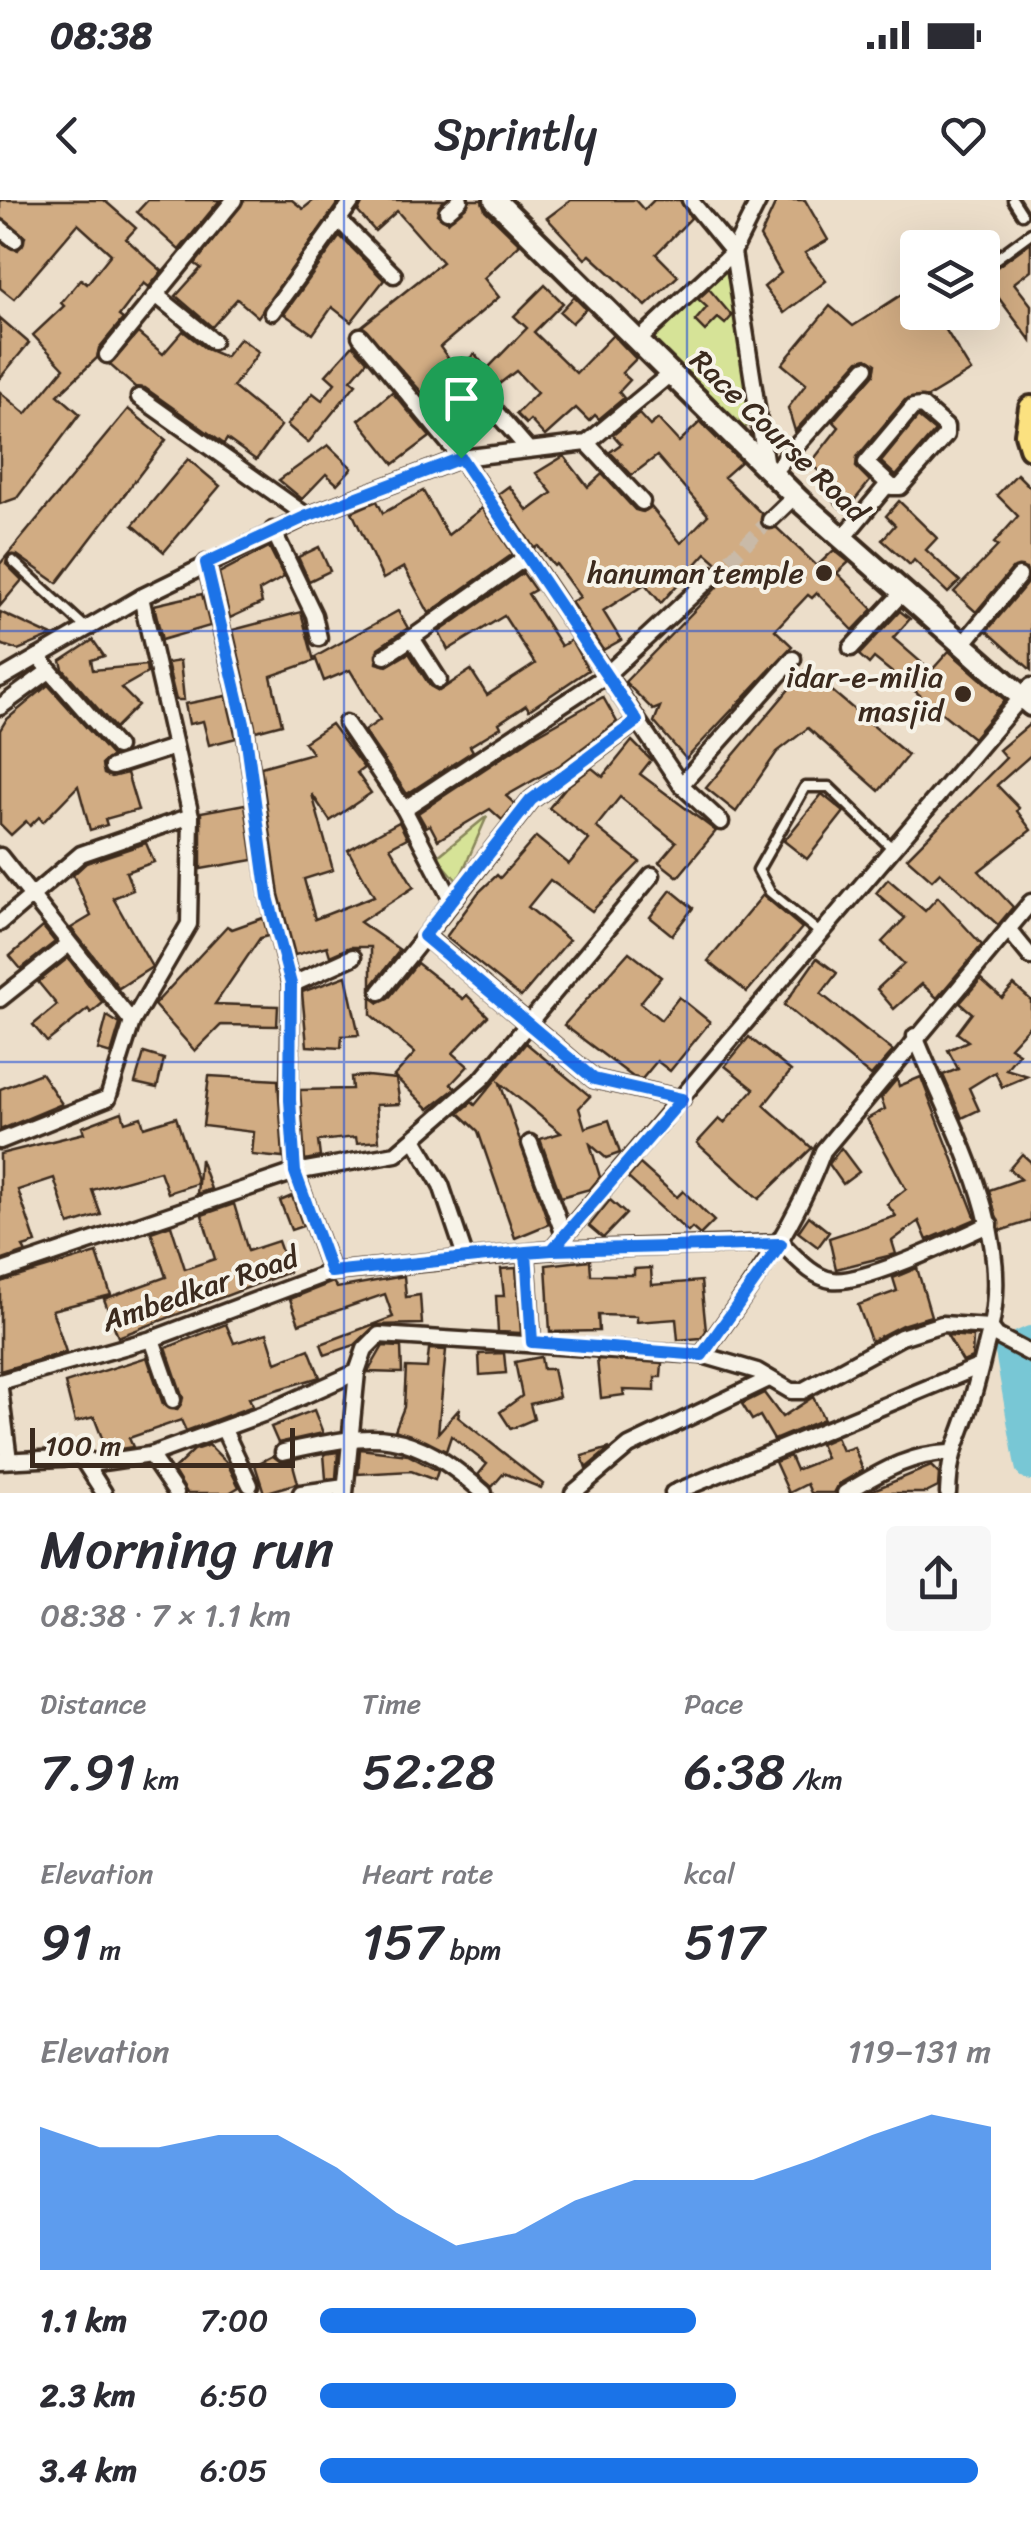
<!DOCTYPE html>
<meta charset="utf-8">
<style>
body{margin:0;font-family:Sriracha,sans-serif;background:#f7f7f7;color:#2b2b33;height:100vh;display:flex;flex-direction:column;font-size:38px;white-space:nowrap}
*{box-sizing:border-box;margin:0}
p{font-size:32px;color:#7c7c81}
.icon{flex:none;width:55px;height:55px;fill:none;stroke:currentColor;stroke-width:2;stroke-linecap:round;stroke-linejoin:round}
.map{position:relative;height:1293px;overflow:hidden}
.details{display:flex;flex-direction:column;background:#fff;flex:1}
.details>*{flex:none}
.controls{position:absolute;left:900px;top:30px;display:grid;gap:20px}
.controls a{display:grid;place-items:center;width:100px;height:100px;border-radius:10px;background:#fff;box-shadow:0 10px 40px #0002;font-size:50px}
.scale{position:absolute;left:30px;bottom:25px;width:265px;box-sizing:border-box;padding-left:10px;border:5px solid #3b2a1e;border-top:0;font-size:28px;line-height:35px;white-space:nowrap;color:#3b2a1e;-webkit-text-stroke:8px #f7f3e8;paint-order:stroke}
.pin{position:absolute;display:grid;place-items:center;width:85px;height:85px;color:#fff;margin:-102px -42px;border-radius:50% 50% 50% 0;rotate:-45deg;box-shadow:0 0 10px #0007}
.pin .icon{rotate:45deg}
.round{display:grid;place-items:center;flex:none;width:105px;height:105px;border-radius:10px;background:#f7f7f7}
.headline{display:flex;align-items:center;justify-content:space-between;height:170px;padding:0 40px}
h1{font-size:55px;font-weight:600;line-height:75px}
.figures{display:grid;grid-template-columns:repeat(3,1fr);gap:15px;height:170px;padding:10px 40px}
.figures div{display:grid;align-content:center}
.figures b{font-size:50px;font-weight:600}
.figures small{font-size:28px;font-weight:400}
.figures p{font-size:28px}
.chart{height:280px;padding:20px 40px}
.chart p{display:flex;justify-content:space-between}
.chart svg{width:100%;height:180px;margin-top:10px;fill:#1a73e8;opacity:.7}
ul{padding:0 40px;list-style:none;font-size:32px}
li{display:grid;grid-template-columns:160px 120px 1fr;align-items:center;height:75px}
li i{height:25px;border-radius:12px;background:#1a73e8}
.status{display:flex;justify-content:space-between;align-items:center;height:70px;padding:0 50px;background:#fff;direction:ltr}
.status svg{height:28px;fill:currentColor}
header{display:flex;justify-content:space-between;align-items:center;height:130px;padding:0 40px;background:#fff;font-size:45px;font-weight:600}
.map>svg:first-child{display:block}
.green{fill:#d6e397;stroke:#88865a;stroke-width:2.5}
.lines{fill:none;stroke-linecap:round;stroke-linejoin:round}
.river{stroke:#78c7d5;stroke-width:32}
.building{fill:#d1ac83;stroke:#3b2a1e;stroke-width:2.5}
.street-tunnel{stroke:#c9baa8;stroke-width:14;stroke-dasharray:14 7;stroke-linecap:butt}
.lane-casing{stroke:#3b2a1e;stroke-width:15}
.street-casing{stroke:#3b2a1e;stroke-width:21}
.secondary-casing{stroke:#3b2a1e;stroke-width:28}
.primary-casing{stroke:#3b2a1e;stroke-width:30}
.lane{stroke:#f7f3e8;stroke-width:8}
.street{stroke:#f7f3e8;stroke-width:14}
.secondary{stroke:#f7f3e8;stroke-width:20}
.primary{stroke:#fbe180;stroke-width:22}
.route-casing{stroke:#fff;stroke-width:20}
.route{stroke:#1a73e8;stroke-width:12}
.grid{fill:none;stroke:#1d4ed8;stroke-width:2.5;stroke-opacity:0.55}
.poi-dot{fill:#3b2a1e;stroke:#f7f3e8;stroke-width:4}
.labels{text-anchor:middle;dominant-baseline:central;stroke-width:8;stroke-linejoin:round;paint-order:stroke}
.street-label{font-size:30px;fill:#3b2a1e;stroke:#f7f3e8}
.poi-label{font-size:30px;fill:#3b2a1e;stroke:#f7f3e8;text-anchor:end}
</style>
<div class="status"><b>08:38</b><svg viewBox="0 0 49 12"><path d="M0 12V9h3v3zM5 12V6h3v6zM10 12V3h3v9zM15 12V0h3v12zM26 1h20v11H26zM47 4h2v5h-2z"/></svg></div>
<header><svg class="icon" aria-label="back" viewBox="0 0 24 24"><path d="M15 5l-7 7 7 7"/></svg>Sprintly<svg class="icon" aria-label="heart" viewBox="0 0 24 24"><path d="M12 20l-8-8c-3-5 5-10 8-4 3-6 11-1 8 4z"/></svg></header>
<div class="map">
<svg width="1031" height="1293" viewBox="0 0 1031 1293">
<rect width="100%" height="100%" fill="#ecdeca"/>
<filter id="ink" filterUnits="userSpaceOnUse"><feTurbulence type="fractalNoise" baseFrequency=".01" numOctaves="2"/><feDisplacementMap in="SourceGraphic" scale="20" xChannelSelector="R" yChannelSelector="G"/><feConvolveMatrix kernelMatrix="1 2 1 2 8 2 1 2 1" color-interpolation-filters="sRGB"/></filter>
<g filter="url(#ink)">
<!-- green -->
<g class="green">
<path d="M721,69L731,72L753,216L745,229L737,228L650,136Z"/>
<path d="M487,616L458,682L437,657Z"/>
</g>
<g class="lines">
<!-- river -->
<path class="river" d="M1031,1142L1011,1151L1031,1265"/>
</g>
<!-- building -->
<g class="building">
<path d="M0,0H104L136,28L126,39L162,71L149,87L144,83L119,116L123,119L99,148L97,158L58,195L80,214L17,298L0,304V192L26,214L64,168L33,135L64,106L61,103L81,79L87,84L111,54L78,24L14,99L0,88V42L18,50L25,37L0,18Z"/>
<path d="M148,0H220L179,50L137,12Z"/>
<path d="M244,0H292L303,9L314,0H340L258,117L237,99L212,127L176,96L201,68L195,64Z"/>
<path d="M364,0H444L437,14L448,22L470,0H482L485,10L520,44L484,78L499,97L440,147L456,169L475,154L487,169L527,128L514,116L545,85L563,103L534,132L576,173L613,135L636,159L622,173L630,180L619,192L624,198L599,219L595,215L589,221L576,208L545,236L530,220L526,224L516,214L537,193L516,171L490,191L478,194L476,204L488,220L465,240L362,126L442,62L397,11L375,31L358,12Z"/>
<path d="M571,0H635L644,10L654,0H680L691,18L656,54L678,76L646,106L590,55L585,59L547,18Z"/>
<path d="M777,0H805L828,40L805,53L826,81L784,113L764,87L781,73L760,37Z"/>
<path d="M340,36L384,80L351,122L332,107L313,134L284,114Z"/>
<path d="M1031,42V70L1014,83L1031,105V141L983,77Z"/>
<path d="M918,84V112H944L951,123L944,127L971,171L928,197L905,200L857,257L856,267L870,281L845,312L828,297L837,285L810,264L839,227L833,221L874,174L876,164L867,158L859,160L795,231L788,208L806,184L782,164L830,106L853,126Z"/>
<path d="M709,89L732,116L725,124L718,118L705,131L695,121L707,107L698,99Z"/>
<path d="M574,97L586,109L572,123L560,112Z"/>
<path d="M0,118L29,143L0,178Z"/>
<path d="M183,131L206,149L225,157L240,138L259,152L233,187L281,226L256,260L227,239L224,244L145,188L135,187L110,165L138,133L163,154Z"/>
<path d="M353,145L367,161L351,180L356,184L308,243L287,225L313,193L322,200L335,183L326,175Z"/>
<path d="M392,192L430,237L394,264L359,220Z"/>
<path d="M128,209L166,240L57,383L17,355H8L6,364L22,380L0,406V364Z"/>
<path d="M639,214L650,226L658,219L679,242L700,222L741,262L724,277L762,314V327L777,328L817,366L834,350L849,362L837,373L873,409L853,430L817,393L812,398L808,395L775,430L792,446L686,559L654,522L660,507L653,510L625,482L722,382L723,368L706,353L661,403L645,384L603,411L621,440L603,450L571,402L580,397L556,364L554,366L538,346L534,348L498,294L509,286L528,311L552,293L536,273L564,256L588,287L602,274L635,310L643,312L651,307L681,343L708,315L657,256L632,275L610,252L621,244L613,235Z"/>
<path d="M918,217L935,231L896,276L881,262Z"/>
<path d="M328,245L352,268L337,284L326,274L302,299L279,280Z"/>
<path d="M188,259L220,286L164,352L133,325Z"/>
<path d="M1017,274L1031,288V470L987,431L1028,382L1026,369H1012L976,412L954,392L998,346L994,343L1018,316L997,295Z"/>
<path d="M423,291L448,335L482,308L513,354L429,413L404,367L383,379L352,312L377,301L383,313Z"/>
<path d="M899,301L937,338L926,350L960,381L948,393L914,360L910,365L882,340L895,325L886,316Z"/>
<path d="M269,347L284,377L259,391L262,403L230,418L219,373Z"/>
<path d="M319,347L330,371L309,381L298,357Z"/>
<path d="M523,373L535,390L528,394L561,446L571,440L588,470L529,510L526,505L499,523L501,527L470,546L473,551L407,594L364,531L380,520L350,470L324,481L315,457L398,411L408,428L378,448L377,463L387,466L409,453L430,486L439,491L471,470L487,495L535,464L504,416L448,450L439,432Z"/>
<path d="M202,394L210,426L162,440L154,405Z"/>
<path d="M900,411L910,419L893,438L931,471L949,451L1005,500L973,538L874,458L869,464L859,455Z"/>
<path d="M0,412L52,436L18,450L0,444Z"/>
<path d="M301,412L314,461L271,476L282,524L256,531L233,430Z"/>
<path d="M93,440L104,456L91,460L93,470L146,465L147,473L121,488L138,505L115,528L63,469L61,461Z"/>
<path d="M180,461L184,500H176L167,463Z"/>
<path d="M806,469L908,555L879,591L808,528L777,552L736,612L706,588Z"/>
<path d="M48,485L112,556L102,564L104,574L111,577L127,573L138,610L105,619L107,625L90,630L78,586L43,622L39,617L30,626L26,621L11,635L0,624V530L6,520Z"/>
<path d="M226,496L236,538L209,545L203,521L189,524L185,504Z"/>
<path d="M603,497L617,522L560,565L506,596L515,604L502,620L490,609L438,640L430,625L426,627L418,613L536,535Z"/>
<path d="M1031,523V555L997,585L1019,608L1017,611L1031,630L979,671L1013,707L998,725L940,672L932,680L907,658L1006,558L999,550Z"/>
<path d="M331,524L364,568L357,573L371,593L330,621L312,594L333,670L304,679L315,719L374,696L348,650L399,622L407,638L390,647L414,687L360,722L400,750L371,787V747H350L330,756L327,746L295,755L279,694L261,567L312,553L304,542Z"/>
<path d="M632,541L651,560L640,574L716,631L678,677L659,662L676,642L620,597L596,627L640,662L592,711L550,680L528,707L569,740L521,797L446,737L478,693L497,675L500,678L536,637L569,664L589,640L549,608L566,587L592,568L603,577Z"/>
<path d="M822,594L844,612L807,659L784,641Z"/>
<path d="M245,604L253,660L201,669V612Z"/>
<path d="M146,643L154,662L126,672L133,690L113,698L152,767L119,788L71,728L91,716L73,675L86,663Z"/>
<path d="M888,679L925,711L938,697L982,745L937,798L922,784L894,809L877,789L904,764L882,742L905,718L876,693Z"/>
<path d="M671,690L693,708L672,735L650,717Z"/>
<path d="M763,695L802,728L747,792L708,761Z"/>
<path d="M263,718L268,736L260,738L215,804L278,806L277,826L221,825L195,851L154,805L227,726L232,729Z"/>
<path d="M43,727L55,742L21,769L10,756Z"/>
<path d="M629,752L661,777L640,803L661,820L679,797L710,822L670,871L657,861L642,879L633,877L564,825Z"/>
<path d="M68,758L103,803L91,813L88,809L47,842L33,825L57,805L38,782Z"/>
<path d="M817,758L837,773L821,794L893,851L871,876L784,805Z"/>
<path d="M417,763L463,799L467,795L488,816L453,853L468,866L451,884L456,888L429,909L394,876L415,853L371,815V797L379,803L388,799Z"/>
<path d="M346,776L359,835L342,836L341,848L307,846L302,792Z"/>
<path d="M981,779L1002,798L1014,785L1031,800V824L1010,847L1019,853L1006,869L1028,876L1002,887L995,872L969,888L979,910L962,918L943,875L958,869L948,850L968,841L957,833L972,813L960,803Z"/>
<path d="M107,816L120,824L111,854L98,850Z"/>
<path d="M749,837L791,871L764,905L812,948L759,999L697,943L719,919L724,923L754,889L725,866Z"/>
<path d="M526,843L590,896L579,908L585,928L609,920L620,953L606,958L590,944L600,977L590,989L561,997L540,939L561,933L500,883L549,1024L515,1038L478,931L459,913L472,902L475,905Z"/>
<path d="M144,853L164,859L157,888L135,883Z"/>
<path d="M41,873L62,904L0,930V889Z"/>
<path d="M209,876L278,880L283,958L252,955L254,932L203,926Z"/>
<path d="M367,876L396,879L400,904L376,905L379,941L357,943L356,937L318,941L320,957L305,960L300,890L352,889L351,877Z"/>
<path d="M921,877L976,1019L927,1040L919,1021L892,1041L896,1054L836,1069L829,1038L896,1016L887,1004L906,989L867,919L885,909L881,898L897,879L899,886Z"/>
<path d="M122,912L125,922L141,917L144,927L176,917L198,983L200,959L211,989L197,994L198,983L168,993L160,971L92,990L101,1015L69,1025L54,978L18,990L36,1043L23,1047L26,1052L0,1061V954L84,933L82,927Z"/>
<path d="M841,948L859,972L843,984L829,964Z"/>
<path d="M1022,954L1031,962V1021L1000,1031L989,990L1021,979L1009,969Z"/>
<path d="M640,964L677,997L683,991L714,1021L700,1035L692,1028L688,1032L628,978Z"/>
<path d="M292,996L303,1026L291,1030L280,1001Z"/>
<path d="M610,1000L626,1014L603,1038L589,1026Z"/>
<path d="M234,1004L248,1051L278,1041L289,1072L118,1137L104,1099L166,1077L151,1032L171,1025L185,1069L215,1059L202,1015Z"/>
<path d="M809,1016L829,1032L818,1047L798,1032Z"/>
<path d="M97,1053L111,1095L52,1110L66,1152L0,1171V1082Z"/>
<path d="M590,1060L591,1075H634V1069L651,1068L652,1085L701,1081L706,1131L701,1138L678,1140L676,1119L637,1122V1116L598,1115L599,1131L550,1132L546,1065Z"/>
<path d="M516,1068L521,1133L498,1132L496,1096H504L501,1069Z"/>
<path d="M917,1068L931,1116L902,1125L871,1141L858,1105L897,1091L893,1078Z"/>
<path d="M404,1076L406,1097L420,1095L422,1124L376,1125L355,1145L325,1155L321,1144L393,1117L385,1094L299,1124L290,1099L333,1082L337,1088Z"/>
<path d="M226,1124L234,1143L267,1133L276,1162L309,1149L320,1177L249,1198L253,1206L186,1231L181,1220L129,1238L133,1247L107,1251L94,1217L75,1222L65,1183L147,1157L163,1204L177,1210L183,1198L166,1148Z"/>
<path d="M947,1135L973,1137L972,1158L963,1162Z"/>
<path d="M383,1146L401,1147L402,1173L368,1172Z"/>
<path d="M429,1149L446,1150L438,1233L460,1208L458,1217L543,1284L541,1288L504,1273L492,1287L478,1275L487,1264L451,1236L446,1251L395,1230L404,1207L406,1167L427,1168Z"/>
<path d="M504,1153L506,1173L480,1175L479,1154Z"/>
<path d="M541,1157L543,1169H553L559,1197L530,1204L534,1219L511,1229L500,1212L522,1196L515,1162Z"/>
<path d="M597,1159L662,1163L661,1177H655V1191L623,1190L624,1195L601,1198Z"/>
<path d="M764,1193L782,1217L813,1197L824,1219L774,1240L760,1216L752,1220L742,1204Z"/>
<path d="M314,1210L323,1233L278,1243L271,1227Z"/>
<path d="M836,1237L842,1251L854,1247L863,1270L839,1284L834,1293H811L807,1284L789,1293L775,1262L790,1256L796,1270L826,1258L820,1244Z"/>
<path d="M209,1245L227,1263L239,1287L229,1293H187L173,1270L194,1250Z"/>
<path d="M610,1248L586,1268L582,1256Z"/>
<path d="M360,1249L408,1255L438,1271L435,1280L411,1271L358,1274Z"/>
<path d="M338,1252L336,1278L326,1279L324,1254Z"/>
<path d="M273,1256L281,1262L292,1261L298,1283L264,1293L255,1265Z"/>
<path d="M931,1266L939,1274L938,1287L926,1293H866Z"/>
</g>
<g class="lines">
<!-- street-tunnel -->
<path class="street-tunnel" d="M715,374L770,320"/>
<!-- lane casing -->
<g class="lane-casing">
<g id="lane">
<path d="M1013,0L1022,14"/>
<path d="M982,69L1031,33"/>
<path d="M13,361L87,429"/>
<path d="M820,733L770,692L758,670L805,587H829L894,650"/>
</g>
</g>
<!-- street casing -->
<g class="street-casing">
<g id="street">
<path d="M690,0L733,52L766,266"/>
<path d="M447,11L460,0"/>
<path d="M339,20L394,75"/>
<path d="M0,28L15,40"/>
<path d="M156,95L213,141"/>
<path d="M272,112L353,0"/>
<path d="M360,136L461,258L681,585L721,622"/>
<path d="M638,141L733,52L759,0"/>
<path d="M107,155L234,0"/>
<path d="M139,197L307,316"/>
<path d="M486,201L528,249"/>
<path d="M922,206L946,227V235L900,287H892L866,263L913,207Z"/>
<path d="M587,243L642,302"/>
<path d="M772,273L866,168"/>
<path d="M770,320L795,296"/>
<path d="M273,330L314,415L319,438"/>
<path d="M843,338L888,284"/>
<path d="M206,363L245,528L269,697L291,785L289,900L295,972L331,1072"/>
<path d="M412,438L525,358"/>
<path d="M963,444L1019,376"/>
<path d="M851,448L903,392"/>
<path d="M385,456L412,438L439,480"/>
<path d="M38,457L117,547"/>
<path d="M0,479L141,397L307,316L461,258L587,243L670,174"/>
<path d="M0,507L49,471"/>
<path d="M637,521L531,600L425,736L594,879L682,899"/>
<path d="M346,523L404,609L452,701"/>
<path d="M112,567L174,547"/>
<path d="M681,585L793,459"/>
<path d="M404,609L605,476L715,374"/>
<path d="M0,656L132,822"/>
<path d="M0,723L81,654L191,616"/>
<path d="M1008,729L1031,757"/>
<path d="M291,785L353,757"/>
<path d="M380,792L425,736"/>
<path d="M0,799L69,744"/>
<path d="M915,836C952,928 1014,1029 990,1130C983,1156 977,1186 968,1212C956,1249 950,1251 948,1293"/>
<path d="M414,939L441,985L466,1059"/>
<path d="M0,941L108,898L132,822L189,724L191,616L141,397"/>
<path d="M530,943L564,1035"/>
<path d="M552,1050L1031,486"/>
<path d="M526,1053L532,1142"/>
<path d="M0,1072L295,972L396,954L483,878L652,675"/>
<path d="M152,1139L173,1200"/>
<path d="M702,1155C749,1089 795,1028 823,951L1031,702"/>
<path d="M0,1182L152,1139L331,1072L552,1050L781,1043C796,1057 812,1077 832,1080C863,1085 959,1038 990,1024"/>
<path d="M0,1189L9,1260"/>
<path d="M224,1230L250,1285"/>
<path d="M283,1252C378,1231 408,1226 484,1293"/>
<path d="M150,1255L176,1293"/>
<path d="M81,1257L104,1293"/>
<path d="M0,1261L81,1257L96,1263L150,1255L263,1214L357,1172L365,1149L379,1135L702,1155L757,1171L791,1191H802L901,1137L942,1124L990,1127L997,1136L1031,1154"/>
<path d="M301,1293L345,1287"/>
<path d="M345,1293L357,1172"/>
<path d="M573,1293L629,1246L769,1179"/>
<path d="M673,1293L978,1167"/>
<path d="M845,1293C880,1273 908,1254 949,1253"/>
</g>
</g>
<!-- secondary casing -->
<g class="secondary-casing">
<path id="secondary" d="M495,0L800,301L1031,505"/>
</g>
<!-- primary casing -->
<g class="primary-casing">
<path id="primary" d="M1031,208L1027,234L1031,247"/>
</g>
<!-- lane -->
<use href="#lane" class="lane"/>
<!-- street -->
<use href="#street" class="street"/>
<!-- secondary -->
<use href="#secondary" class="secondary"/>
<!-- primary -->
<use href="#primary" class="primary"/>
</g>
</g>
<g class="lines" filter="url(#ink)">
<!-- route casing -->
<g class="route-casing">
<path id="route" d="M461,258L307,316L206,363L245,528L268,697L291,784L290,900L295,972L331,1072L526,1052L552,1050L781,1044L702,1155L532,1142L526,1052L552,1050L682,899L594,879L424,736L531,600L637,521L461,258"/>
</g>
<!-- route -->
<use href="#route" class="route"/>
</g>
<!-- grid -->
<path class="grid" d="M344,0V1293M687,0V1293M0,431H1031M0,862H1031"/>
<!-- markers -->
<g class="poi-dot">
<circle cx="824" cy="373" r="10"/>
<circle cx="963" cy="494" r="10"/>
</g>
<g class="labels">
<!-- street labels -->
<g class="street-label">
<text transform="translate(779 236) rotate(44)">Race Course Road</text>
<text transform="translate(200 1089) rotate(-19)">Ambedkar Road</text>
</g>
<!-- poi labels -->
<g class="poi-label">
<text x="804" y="373">hanuman temple</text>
<text x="943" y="477">idar-e-milia<tspan x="943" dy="34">masjid</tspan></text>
</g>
</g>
</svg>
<div class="controls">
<a><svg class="icon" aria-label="layers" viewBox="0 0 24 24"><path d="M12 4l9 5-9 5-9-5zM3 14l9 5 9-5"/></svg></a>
</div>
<div class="scale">100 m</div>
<div class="pin" style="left:461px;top:258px;background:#1e9e55"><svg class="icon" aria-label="arrive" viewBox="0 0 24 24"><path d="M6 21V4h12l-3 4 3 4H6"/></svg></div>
</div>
<section class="details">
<div class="headline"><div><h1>Morning run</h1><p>08:38 · 7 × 1.1 km</p></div><a class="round"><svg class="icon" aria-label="share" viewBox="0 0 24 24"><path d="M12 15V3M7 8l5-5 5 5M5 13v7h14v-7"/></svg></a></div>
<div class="figures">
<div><p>Distance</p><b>7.91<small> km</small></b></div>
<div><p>Time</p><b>52:28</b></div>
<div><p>Pace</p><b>6:38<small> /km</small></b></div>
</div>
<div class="figures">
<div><p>Elevation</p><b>91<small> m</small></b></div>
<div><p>Heart rate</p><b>157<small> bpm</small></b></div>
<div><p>kcal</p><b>517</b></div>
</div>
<div class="chart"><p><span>Elevation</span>119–131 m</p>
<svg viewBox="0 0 160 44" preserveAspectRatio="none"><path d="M0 44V9L10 14L20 14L30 11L40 11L50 19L60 30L70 38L80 35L90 27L100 22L110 22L120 22L130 17L140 11L150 6L160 9V44z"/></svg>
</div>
<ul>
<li><b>1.1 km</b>7:00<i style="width:56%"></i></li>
<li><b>2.3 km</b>6:50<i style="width:62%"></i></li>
<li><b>3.4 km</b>6:05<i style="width:98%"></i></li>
</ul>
</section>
